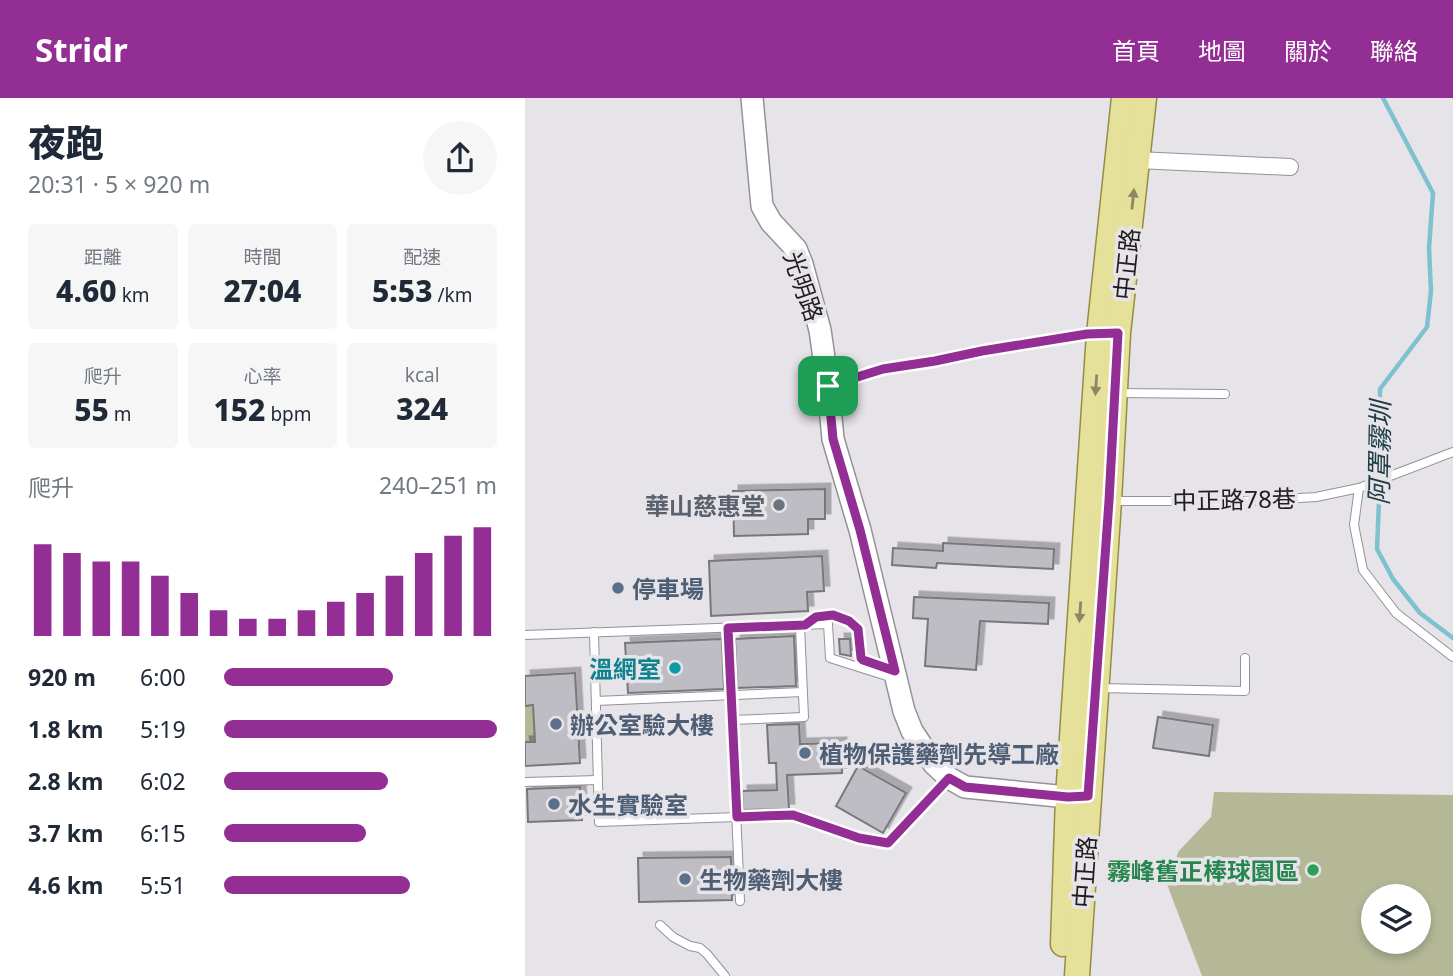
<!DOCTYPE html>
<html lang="zh-TW">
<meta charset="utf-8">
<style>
body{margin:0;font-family:"Noto Sans","Noto Sans TC",sans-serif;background:#f6f6f7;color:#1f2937;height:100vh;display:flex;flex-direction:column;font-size:26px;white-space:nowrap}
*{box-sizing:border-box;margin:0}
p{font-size:23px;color:#747a83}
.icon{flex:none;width:38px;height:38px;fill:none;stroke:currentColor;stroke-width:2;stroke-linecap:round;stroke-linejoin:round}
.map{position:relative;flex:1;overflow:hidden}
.side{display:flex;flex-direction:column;background:#fff;width:525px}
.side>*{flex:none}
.controls{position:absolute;left:836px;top:786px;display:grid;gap:14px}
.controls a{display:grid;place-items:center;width:70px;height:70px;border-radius:50%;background:#fff;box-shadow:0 4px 10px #0003;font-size:35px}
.pin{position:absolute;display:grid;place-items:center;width:60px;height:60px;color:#fff;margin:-30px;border-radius:14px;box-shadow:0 4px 10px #0006}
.round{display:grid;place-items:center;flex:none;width:74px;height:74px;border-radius:37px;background:#f6f6f7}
.headline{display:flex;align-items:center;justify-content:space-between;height:119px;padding:0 28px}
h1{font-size:38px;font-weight:800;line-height:52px}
.stats{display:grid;grid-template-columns:repeat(3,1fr);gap:10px;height:119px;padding:7px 28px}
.stats div{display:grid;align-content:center;border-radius:7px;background:#f6f6f7;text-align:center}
.stats b{font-size:30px;font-weight:800}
.stats small{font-size:19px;font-weight:400}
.stats p{font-size:19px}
.chart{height:196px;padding:14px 28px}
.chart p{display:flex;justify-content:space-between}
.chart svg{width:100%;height:126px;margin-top:7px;stroke:#922e94;stroke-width:6}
ul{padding:0 28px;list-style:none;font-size:23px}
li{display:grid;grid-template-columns:112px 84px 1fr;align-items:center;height:52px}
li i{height:18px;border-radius:9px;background:#922e94}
header{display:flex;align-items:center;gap:42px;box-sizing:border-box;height:98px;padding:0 35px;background:#922e94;color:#fff}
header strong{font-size:33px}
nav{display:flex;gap:38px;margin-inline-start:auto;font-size:24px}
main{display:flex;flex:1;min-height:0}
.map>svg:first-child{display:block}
.grass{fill:url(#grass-tufts)}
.pitch{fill:#b4b897;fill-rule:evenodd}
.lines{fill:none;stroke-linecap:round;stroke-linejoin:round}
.stream{stroke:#7ec2cf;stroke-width:4.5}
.building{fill:#bebdc3;stroke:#77777c;stroke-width:2;filter:url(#shadow)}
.lane-casing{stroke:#959297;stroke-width:10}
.street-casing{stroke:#959297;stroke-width:18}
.secondary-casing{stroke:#959297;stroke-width:24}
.primary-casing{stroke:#948e43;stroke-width:27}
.lane{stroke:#fff;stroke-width:8}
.street{stroke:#fff;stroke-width:16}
.secondary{stroke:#fff;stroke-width:21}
.primary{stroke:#e5e09a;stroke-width:24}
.oneway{fill:#8c8863}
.route-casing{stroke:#fff;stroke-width:14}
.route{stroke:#922e94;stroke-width:9}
.worship-dot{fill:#6b7280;stroke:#e7e4e9;stroke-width:2.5}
.service-dot{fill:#5c6f8a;stroke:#e7e4e9;stroke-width:2.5}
.culture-dot{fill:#0f9aa8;stroke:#e7e4e9;stroke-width:2.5}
.leisure-dot{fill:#2e9e5b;stroke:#e7e4e9;stroke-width:2.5}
.labels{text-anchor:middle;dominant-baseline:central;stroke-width:7;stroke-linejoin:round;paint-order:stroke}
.street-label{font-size:24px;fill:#1f1d1f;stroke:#e7e4e9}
.worship-label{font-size:24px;font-weight:bold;fill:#5b616d;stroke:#e7e4e9;text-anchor:end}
.service-label{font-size:24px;font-weight:bold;fill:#4e5e75;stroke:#e7e4e9;text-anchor:start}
.culture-label{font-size:24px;font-weight:bold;fill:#0d838f;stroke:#e7e4e9;text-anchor:end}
.leisure-label{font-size:24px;font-weight:bold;fill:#27864d;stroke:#e7e4e9;text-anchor:end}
.water-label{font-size:26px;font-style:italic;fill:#1a3c42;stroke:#e7e4e9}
</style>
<header>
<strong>Stridr</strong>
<nav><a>首頁</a><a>地圖</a><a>關於</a><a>聯絡</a></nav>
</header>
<main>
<section class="side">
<div class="headline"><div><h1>夜跑</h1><p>20:31 · 5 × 920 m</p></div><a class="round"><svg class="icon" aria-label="share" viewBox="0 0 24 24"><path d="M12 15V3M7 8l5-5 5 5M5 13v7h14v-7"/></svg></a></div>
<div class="stats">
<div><p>距離</p><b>4.60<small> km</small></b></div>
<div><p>時間</p><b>27:04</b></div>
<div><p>配速</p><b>5:53<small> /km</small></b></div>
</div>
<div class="stats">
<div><p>爬升</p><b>55<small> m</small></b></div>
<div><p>心率</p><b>152<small> bpm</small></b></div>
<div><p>kcal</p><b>324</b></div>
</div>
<div class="chart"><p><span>爬升</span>240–251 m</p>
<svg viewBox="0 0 160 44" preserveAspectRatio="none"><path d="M5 44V12M15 44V15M25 44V18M35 44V18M45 44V23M55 44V29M65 44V35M75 44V38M85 44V38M95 44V35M105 44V32M115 44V29M125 44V23M135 44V15M145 44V9M155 44V6"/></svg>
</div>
<ul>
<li><b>920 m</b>6:00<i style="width:62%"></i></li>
<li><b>1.8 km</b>5:19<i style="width:100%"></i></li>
<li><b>2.8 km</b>6:02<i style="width:60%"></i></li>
<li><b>3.7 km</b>6:15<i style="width:52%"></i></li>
<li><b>4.6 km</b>5:51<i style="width:68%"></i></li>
</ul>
</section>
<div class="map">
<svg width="928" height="878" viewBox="0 0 928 878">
<defs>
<pattern id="grass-tufts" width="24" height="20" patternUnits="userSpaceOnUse" patternTransform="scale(1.75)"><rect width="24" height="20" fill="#b4b897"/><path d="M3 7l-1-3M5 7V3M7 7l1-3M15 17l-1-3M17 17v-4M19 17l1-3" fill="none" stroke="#9a9e82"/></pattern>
<filter id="shadow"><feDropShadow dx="5.5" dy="-5.5" stdDeviation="0" flood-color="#0004"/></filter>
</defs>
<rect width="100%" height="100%" fill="#e7e4e9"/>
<!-- grass -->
<path class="grass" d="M8,607L10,644H0V608Z"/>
<!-- pitch -->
<path class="pitch" d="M689,694L928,697V878H677L643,789L653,754L686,719ZM849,798H894V844H849Z"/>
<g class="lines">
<!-- stream -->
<path class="stream" d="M858,0L908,95L904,150L906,193L902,229L855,291L854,403L852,451L868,481L895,515L928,540"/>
</g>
<!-- building -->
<g class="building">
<path d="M300,391V421H283V436L209,438L208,393Z"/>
<path d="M418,445L529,451L528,471L412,465L411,470L367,467L368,450L418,453Z"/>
<path d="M297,458L299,493L282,494L283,513L186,518L184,463Z"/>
<path d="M389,499L524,505L523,526L455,523L451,572L400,568L403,521L388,520Z"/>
<path d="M269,538L271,588L212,590L210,541Z"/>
<path d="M197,541L199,591L103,595L100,545Z"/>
<path d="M314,541H325L326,558L315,556Z"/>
<path d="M50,575L55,665L0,668V644H10L8,607L0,608V578Z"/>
<path d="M633,619L688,627L684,658L628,650Z"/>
<path d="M274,626L275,646L316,645L317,675L262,677L264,711L218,712L217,693L252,692L251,665H244L242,627Z"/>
<path d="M333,668L381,695L358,735L311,708Z"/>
<path d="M55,689L57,722L3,724L2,691Z"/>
<path d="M206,759L207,802L114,804L113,760Z"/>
</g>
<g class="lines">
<!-- lane casing -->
<g class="lane-casing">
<g id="lane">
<path d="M303,288L358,271L410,263L457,252L519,242L562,236H571"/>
<path d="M592,295L700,296"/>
<path d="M834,390L829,427L838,472L871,515L928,559"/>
<path d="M587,403H722L791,399L834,390L928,354"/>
<path d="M280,527C284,524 288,520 293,518C305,515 328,519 333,532C336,540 335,552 336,560L341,564L367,572"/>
<path d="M203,530L215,803"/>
<path d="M69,534L74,724L268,717L334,740L363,745L424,680"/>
<path d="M0,537L303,526L305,560L368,580"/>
<path d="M574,590L720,593V560"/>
<path d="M71,603L278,594"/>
<path d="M207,622L279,619L275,528"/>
<path d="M0,684L73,682"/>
<path d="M135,827L148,839L165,848L175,850L182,856L200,878"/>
</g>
</g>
<!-- street casing -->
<g class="street-casing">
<path id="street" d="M612,62L765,69"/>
</g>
<!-- secondary casing -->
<g class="secondary-casing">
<path id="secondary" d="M227,0L237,108L246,124L271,151L277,166L295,232L303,288L308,341L335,432L379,613L387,633L409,666L424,680L440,689L543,699H558"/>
</g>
<!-- primary casing -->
<g class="primary-casing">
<g id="primary">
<path d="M538,846L543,699L574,236L599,0"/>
<path d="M552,878L584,403L593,235L619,0"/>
</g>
</g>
<!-- lane -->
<use href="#lane" class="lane"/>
<!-- street -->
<use href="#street" class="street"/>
<!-- secondary -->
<use href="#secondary" class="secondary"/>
<!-- primary -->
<use href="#primary" class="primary"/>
</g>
<!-- one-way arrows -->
<defs><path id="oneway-solid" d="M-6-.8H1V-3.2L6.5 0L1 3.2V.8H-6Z" transform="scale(1.75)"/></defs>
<g class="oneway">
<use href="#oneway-solid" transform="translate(608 101) rotate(-84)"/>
<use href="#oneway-solid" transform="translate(571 287) rotate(94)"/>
<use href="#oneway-solid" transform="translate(555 514) rotate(94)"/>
</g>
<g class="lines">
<!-- route casing -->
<g class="route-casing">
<path id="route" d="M593,235L584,403L563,698L543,699L440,689L424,680L363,745L334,740L268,717L212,719L203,530L280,527L291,519L308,517L324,523L333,531L336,560L338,562L370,573L335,432L308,341L303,288L358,271L410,263L457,253L562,236Z"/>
</g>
<!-- route -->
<use href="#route" class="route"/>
</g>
<!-- markers -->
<circle class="worship-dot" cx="254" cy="407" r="7"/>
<g class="service-dot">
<circle cx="93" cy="490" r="7"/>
<circle cx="31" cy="626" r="7"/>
<circle cx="280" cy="655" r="7"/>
<circle cx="29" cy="706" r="7"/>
<circle cx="160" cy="781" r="7"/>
</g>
<circle class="culture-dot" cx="150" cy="570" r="7"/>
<circle class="leisure-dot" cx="788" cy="772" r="7"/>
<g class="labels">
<!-- street labels -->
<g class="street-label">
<text transform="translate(601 166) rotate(-84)">中正路</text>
<text transform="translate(279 188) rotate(71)">光明路</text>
<text transform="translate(709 401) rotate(-1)">中正路78巷</text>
<text transform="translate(559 774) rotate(-86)">中正路</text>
</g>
<!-- worship labels -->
<g class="worship-label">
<text x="240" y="407">華山慈惠堂</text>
</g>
<!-- service labels -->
<g class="service-label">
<text x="107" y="490">停車場</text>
<text x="45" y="626">辦公室驗大樓</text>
<text x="294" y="655">植物保護藥劑先導工廠</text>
<text x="43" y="706">水生實驗室</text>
<text x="174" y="781">生物藥劑大樓</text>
</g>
<!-- culture labels -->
<g class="culture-label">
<text x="136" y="570">溫網室</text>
</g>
<!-- leisure labels -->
<g class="leisure-label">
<text x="774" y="772">霧峰舊正棒球園區</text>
</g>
<!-- water labels -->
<g class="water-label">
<text transform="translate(854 355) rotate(-89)">阿罩霧圳</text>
</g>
</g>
</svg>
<div class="controls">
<a><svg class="icon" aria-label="layers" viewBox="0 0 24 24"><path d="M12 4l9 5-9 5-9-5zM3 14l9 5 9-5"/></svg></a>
</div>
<div class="pin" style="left:303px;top:288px;background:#1e9e55"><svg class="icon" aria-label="arrive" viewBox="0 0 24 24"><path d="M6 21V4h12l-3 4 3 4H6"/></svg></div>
</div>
</main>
